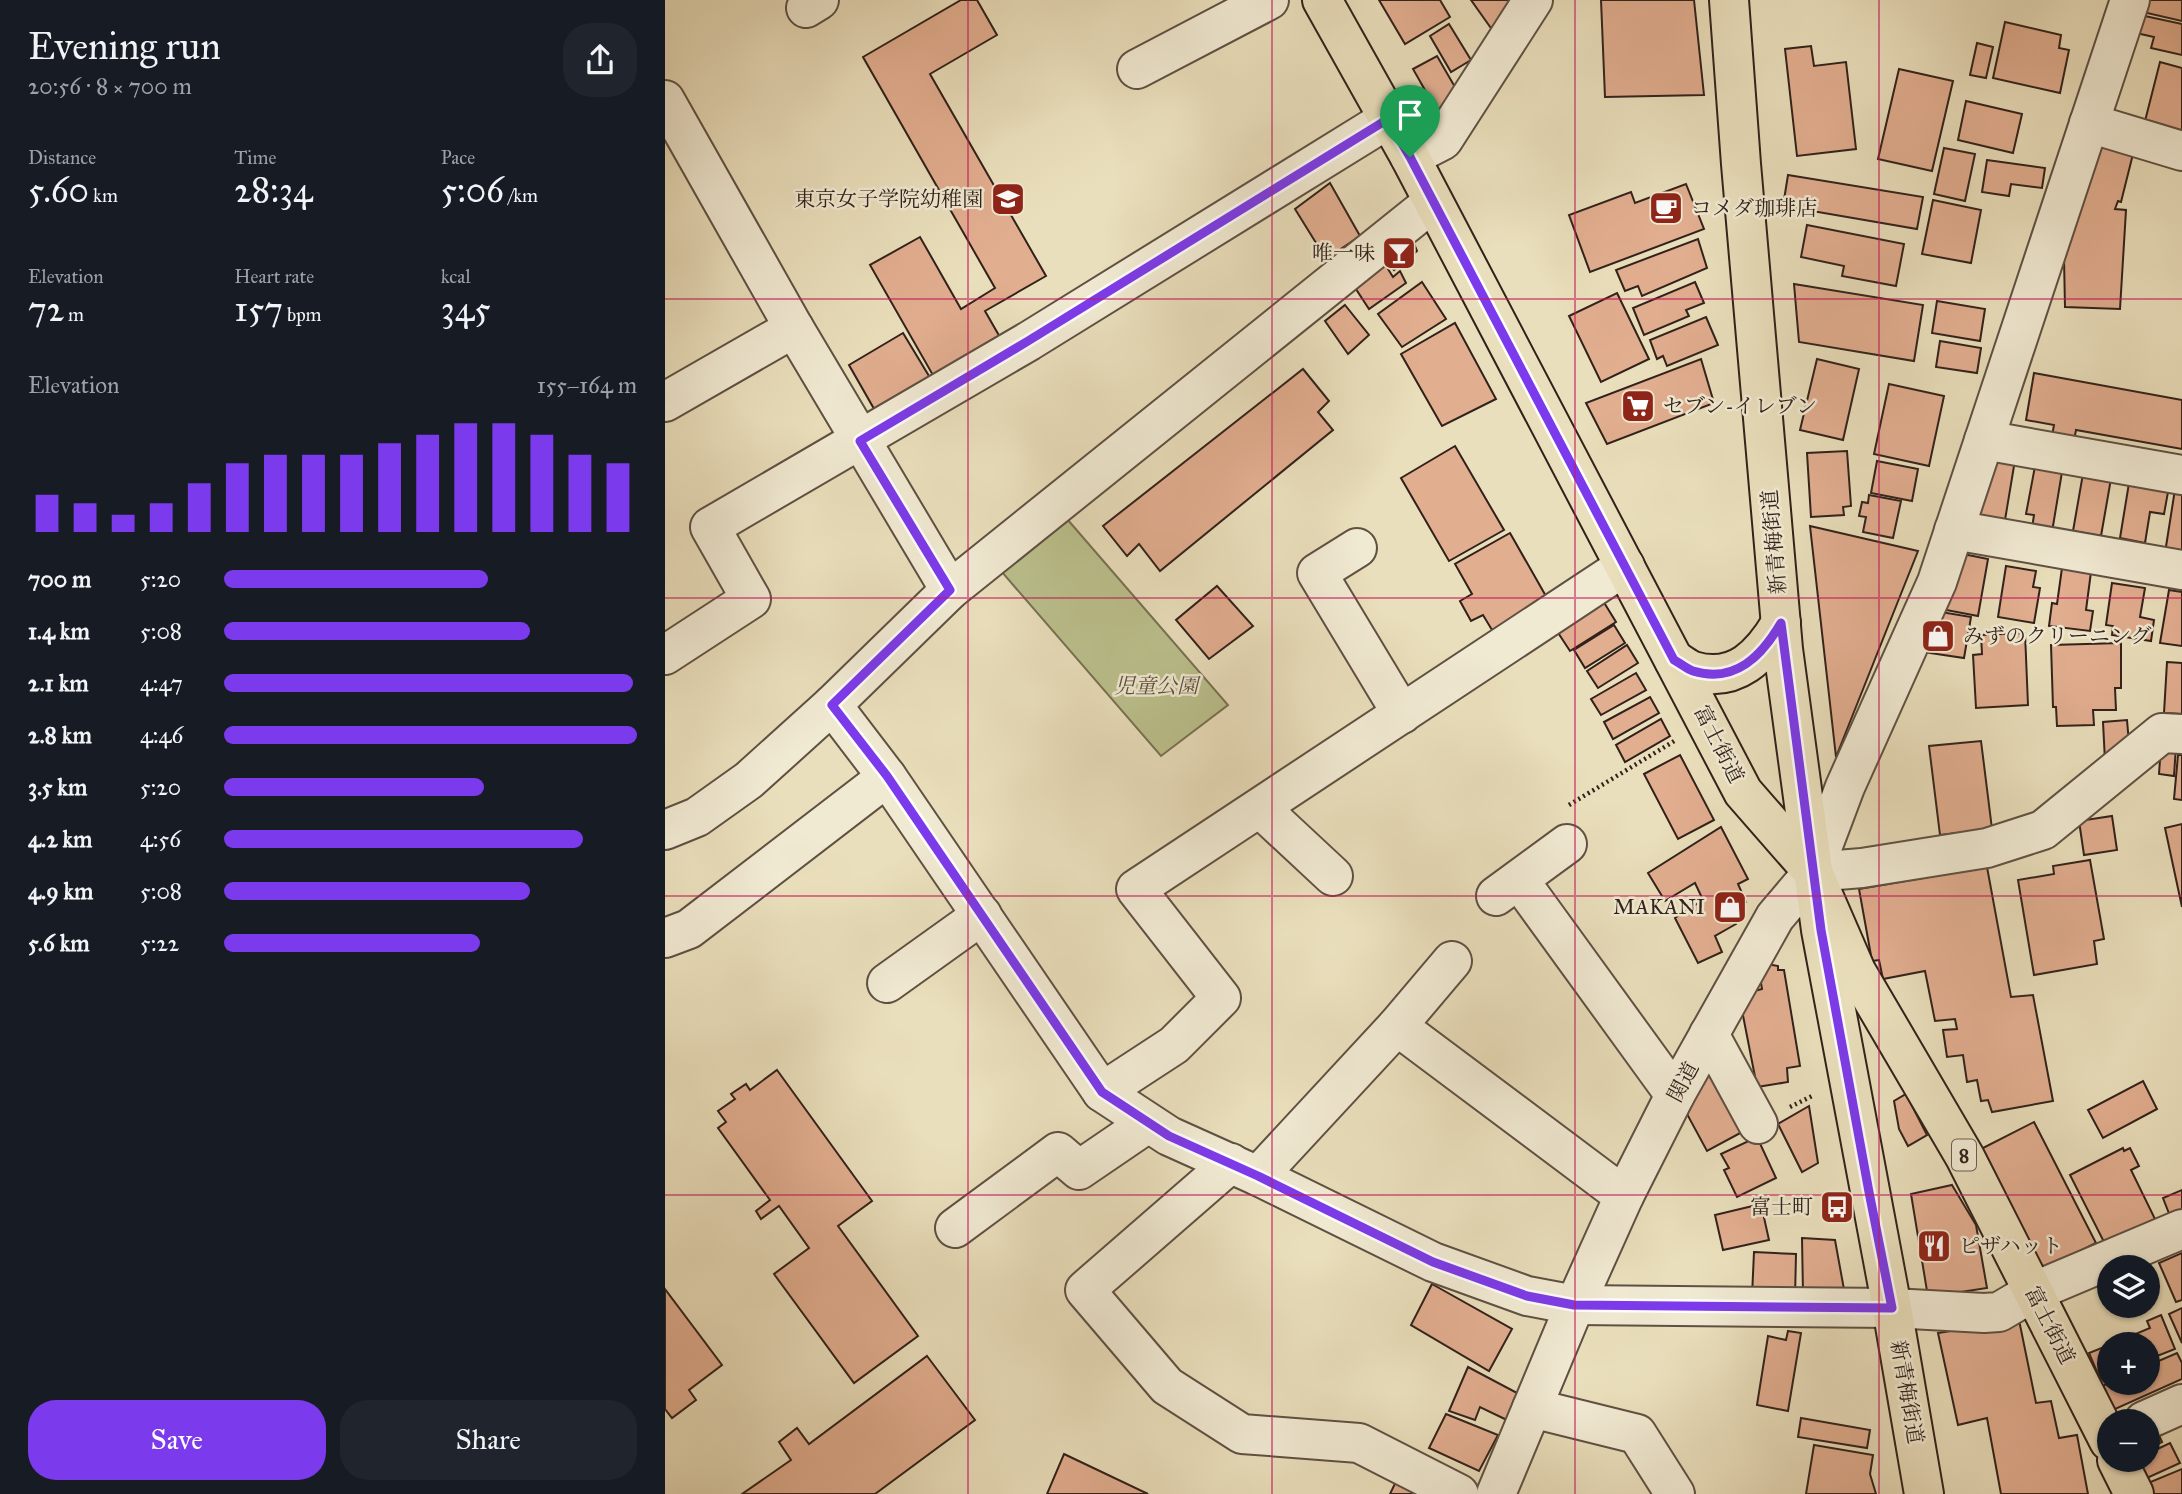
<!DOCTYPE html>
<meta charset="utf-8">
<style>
body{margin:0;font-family:"IM FELL Great Primer","Noto Serif JP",serif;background:#20242c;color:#f1f3f6;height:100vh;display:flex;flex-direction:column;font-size:26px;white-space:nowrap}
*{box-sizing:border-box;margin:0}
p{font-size:23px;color:#9ea1a6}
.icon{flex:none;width:38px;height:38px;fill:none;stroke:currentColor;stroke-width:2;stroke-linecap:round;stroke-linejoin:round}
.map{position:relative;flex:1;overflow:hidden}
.details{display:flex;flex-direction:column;background:#171b24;width:665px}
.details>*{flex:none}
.fabs{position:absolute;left:1432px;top:1255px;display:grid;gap:14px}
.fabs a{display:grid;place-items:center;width:63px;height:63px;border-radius:50%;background:#171b24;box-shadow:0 2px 5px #0004;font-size:35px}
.pin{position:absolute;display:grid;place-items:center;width:60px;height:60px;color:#fff;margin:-72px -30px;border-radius:50% 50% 50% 0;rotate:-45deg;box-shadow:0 0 7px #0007}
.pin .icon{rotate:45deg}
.round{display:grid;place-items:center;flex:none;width:74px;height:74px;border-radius:28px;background:#20242c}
.overview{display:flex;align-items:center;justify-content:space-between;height:119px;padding:0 28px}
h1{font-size:38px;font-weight:600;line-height:52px}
.stats{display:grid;grid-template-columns:repeat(3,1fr);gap:10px;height:119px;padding:7px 28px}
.stats div{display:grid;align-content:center}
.stats b{font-size:35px;font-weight:600}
.stats small{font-size:19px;font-weight:400}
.stats p{font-size:19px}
.chart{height:196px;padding:14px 28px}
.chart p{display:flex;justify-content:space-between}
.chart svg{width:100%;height:126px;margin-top:7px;stroke:#7c3aed;stroke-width:6}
.primary-button{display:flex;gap:14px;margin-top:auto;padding:14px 28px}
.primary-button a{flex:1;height:80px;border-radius:28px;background:#7c3aed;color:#fff;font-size:28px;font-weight:600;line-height:80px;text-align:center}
.primary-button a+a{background:#20242c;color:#f1f3f6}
ul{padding:0 28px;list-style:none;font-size:23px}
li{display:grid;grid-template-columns:112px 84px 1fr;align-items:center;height:52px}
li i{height:18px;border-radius:9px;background:#7c3aed}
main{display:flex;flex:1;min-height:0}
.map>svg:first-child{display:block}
.green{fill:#bbc18d;stroke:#767154;stroke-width:2}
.building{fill:#e2ae90;stroke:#31211b;stroke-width:2}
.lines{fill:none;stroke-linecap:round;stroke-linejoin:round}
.minor-casing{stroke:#5f5043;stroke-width:42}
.major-casing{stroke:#31211b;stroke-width:42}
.path{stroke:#31211b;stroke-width:4.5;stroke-dasharray:2 3.5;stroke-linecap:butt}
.minor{stroke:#f1ead3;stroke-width:38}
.major{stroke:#eadfbc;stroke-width:38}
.route-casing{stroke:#fff;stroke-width:14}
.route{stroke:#7c3aed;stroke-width:9}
.grid{fill:none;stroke:#c2185b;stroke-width:2;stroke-opacity:0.55}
.labels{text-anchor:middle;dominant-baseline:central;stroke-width:5;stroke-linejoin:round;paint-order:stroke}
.shield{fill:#f1ead3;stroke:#6b5d52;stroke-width:2}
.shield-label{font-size:19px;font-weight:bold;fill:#31211b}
.poi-label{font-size:21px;fill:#31211b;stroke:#f1ead3;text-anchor:end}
.street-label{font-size:21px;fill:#31211b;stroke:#f1ead3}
.park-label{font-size:21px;font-style:italic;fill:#5a513d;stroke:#f1ead3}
</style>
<main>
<section class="details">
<div class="overview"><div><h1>Evening run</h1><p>20:56 · 8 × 700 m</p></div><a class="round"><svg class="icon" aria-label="share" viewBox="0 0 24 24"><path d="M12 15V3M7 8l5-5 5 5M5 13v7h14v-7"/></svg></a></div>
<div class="stats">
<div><p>Distance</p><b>5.60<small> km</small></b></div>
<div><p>Time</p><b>28:34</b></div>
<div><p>Pace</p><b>5:06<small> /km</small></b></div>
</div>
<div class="stats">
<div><p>Elevation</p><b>72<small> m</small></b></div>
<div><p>Heart rate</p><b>157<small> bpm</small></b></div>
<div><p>kcal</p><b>345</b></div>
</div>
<div class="chart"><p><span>Elevation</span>155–164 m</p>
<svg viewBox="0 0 160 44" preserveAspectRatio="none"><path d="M5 44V31M15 44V34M25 44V38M35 44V34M45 44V27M55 44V20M65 44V17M75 44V17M85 44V17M95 44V13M105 44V10M115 44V6M125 44V6M135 44V10M145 44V17M155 44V20"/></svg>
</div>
<ul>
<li><b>700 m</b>5:20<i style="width:64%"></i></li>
<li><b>1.4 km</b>5:08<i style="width:74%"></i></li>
<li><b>2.1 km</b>4:47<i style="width:99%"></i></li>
<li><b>2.8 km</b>4:46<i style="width:100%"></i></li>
<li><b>3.5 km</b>5:20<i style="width:63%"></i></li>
<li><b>4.2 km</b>4:56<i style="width:87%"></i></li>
<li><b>4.9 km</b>5:08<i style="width:74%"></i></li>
<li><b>5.6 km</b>5:22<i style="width:62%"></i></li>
</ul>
<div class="primary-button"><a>Save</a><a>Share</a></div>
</section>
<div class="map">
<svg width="1517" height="1494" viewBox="0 0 1517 1494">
<rect width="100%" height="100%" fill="#eadfbc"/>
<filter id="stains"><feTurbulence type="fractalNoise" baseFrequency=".00286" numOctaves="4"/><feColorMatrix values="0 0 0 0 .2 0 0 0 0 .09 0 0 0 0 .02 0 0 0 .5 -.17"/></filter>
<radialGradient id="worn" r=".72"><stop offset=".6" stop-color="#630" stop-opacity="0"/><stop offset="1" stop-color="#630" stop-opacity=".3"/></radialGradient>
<!-- green -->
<path class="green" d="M396,512L563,705L496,756L330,564Z"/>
<!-- building -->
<g class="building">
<path d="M296,0H312L332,35L265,74L381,276L320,311L336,339L269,377L205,265L255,237L296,309L330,288L198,57Z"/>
<path d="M714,0H775L785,17L740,44Z"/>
<path d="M806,0H847L828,31Z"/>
<path d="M936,0H1029L1039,95L940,97Z"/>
<path d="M1471,0H1517V21L1469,10Z"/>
<path d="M1466,13L1517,24V55L1486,48L1489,37L1462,31Z"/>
<path d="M1340,22L1396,35L1394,48L1404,50L1395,93L1328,78Z"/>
<path d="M784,24L806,60L786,72L765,36Z"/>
<path d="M1312,43L1328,47L1321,78L1305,75Z"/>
<path d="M1146,46L1149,66L1181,62L1191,149L1132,156L1120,49Z"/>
<path d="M772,56L794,94L777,120L748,69Z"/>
<path d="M1495,62L1517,68V134L1479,125Z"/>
<path d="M1234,69L1288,81L1267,171L1213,159Z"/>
<path d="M1301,101L1357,114L1348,153L1293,140Z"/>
<path d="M1425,134L1470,146L1456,202L1453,201L1450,209L1461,210L1455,309L1400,307L1398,210Z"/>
<path d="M1279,148L1310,154L1300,201L1269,194Z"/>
<path d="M1322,160L1380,168L1377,188L1346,184L1344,196L1317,192Z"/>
<path d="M1123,175L1258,197L1252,229L1118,206Z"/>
<path d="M665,183L695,236L661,259L630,209Z"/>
<path d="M1021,184L1039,229L925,272L904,215L966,192L970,203Z"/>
<path d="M1268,200L1316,210L1306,263L1257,254Z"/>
<path d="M1142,225L1239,244L1231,286L1177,276L1179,266L1136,257Z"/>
<path d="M745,234L752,251L729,270L718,257Z"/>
<path d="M1033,239L1042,268L977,296L973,286L960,291L951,270Z"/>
<path d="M718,261L728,277L735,271L741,283L704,309L687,283Z"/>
<path d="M757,282L781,319L737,347L713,314Z"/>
<path d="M1030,282L1039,303L1021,310L1024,316L979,335L968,308Z"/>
<path d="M1129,284L1258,305L1249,361L1134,342Z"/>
<path d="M952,293L984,359L936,382L904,316Z"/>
<path d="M1272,301L1320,309L1315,341L1267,333Z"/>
<path d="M680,305L704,335L683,354L660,321Z"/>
<path d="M1041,317L1053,345L1002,366L998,356L992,359L985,340Z"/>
<path d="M790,323L831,399L777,426L736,354Z"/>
<path d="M238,333L267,381L212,414L184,365Z"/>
<path d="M1275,341L1316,348L1312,373L1271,367Z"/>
<path d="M1036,359L1049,403L942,444L921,403Z"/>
<path d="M1152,359L1194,369L1178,440L1135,430Z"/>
<path d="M638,369L664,401L653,412L668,430L495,571L474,544L462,556L438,526Z"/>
<path d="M1369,373L1517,400V449L1411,430L1407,451L1385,447L1389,425L1361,420Z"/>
<path d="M1224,384L1279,396L1264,466L1209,454Z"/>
<path d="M790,446L839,530L784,561L736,478Z"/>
<path d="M1323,450L1351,454L1340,520L1313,516Z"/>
<path d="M1182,451L1186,506L1178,507L1179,515L1146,517L1142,453Z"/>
<path d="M1212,461L1253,469L1247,501L1206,493Z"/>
<path d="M1371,461L1398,466L1387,532L1367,528L1369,515L1361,514Z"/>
<path d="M1419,468L1447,473L1436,536L1408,531Z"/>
<path d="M1505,481L1499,514L1485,512L1480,543L1455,538L1464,483Z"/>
<path d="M1511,483L1517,484V555L1500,553Z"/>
<path d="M1204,495L1236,501L1228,538L1198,532L1201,517L1194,516L1197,502L1203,503Z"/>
<path d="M1145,526L1253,551L1171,757Z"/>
<path d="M845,533L882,598L827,630L818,615L806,621L795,601L807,594L790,564Z"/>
<path d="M1298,554L1323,559L1313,616L1276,609Z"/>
<path d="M1341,566L1371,571L1368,587L1375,588L1369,623L1333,617Z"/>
<path d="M1397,568L1426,572L1421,610L1428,611L1425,631L1384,626L1387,603L1392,604Z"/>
<path d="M1447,583L1480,588L1475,617L1489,620L1486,641L1447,635L1448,626L1441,625Z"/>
<path d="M552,586L588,626L544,659L511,620Z"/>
<path d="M1504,590L1517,592V646L1495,643Z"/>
<path d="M935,596L951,622L905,651L888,625Z"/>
<path d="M1264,610L1306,617L1299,658L1258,652Z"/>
<path d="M949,625L960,643L920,668L909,650Z"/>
<path d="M1360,633L1363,705L1311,708L1308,655L1317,654L1316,635Z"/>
<path d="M1456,643V688H1450L1451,710H1428L1429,725L1392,726L1391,707H1388L1386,645Z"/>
<path d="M962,645L973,663L933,688L922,671Z"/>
<path d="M1502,662L1517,663V714L1499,713Z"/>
<path d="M971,673L981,690L936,715L926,699Z"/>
<path d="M985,697L994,713L948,739L939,722Z"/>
<path d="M996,719L1005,736L960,762L951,745Z"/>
<path d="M1462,720L1464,743L1440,761L1438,722Z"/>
<path d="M1316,741L1327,829L1275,835L1264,746Z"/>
<path d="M1496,745L1511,746L1509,776L1494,774Z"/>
<path d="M1015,755L1049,820L1013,839L979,774Z"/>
<path d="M1513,755H1517V800L1509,799Z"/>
<path d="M1447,816L1452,850L1419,855L1414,821Z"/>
<path d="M1517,824V907L1500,828Z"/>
<path d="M1056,827L1083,879L1073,884L1081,902L1064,912L1071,924L1050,936L1057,952L1033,963L1010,918L1038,900L1030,883L1000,901L983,873Z"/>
<path d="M1425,860L1439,939L1429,941L1432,964L1369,975L1353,880L1389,874L1388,866Z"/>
<path d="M1322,867L1346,997L1368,995L1388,1101L1327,1112L1323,1100L1316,1101L1312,1080L1302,1082L1298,1055L1282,1057L1278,1030L1292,1029L1290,1019L1270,1021L1260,971L1218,979L1214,960L1207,961L1194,889Z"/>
<path d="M1102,964L1113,966V970H1119L1135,1066L1122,1068L1123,1082L1092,1087L1074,995L1097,989L1094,971Z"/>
<path d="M1046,1068L1079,1131L1042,1151L1016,1103Z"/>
<path d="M112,1070L207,1201L173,1226L253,1336L189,1383L109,1274L144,1248L114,1206L96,1219L91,1211L105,1200L53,1128L61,1122L53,1111L70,1099L66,1094L81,1084L85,1090Z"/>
<path d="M1478,1081L1492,1109L1438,1138L1423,1110Z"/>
<path d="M1241,1094L1262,1135L1243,1146L1234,1129L1229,1101Z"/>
<path d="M1144,1106L1153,1163L1137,1172L1113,1124Z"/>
<path d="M1369,1122L1431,1243L1377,1270L1316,1149Z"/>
<path d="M1092,1137L1111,1178L1072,1197L1059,1170L1064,1168L1056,1154Z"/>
<path d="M1458,1148L1459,1151L1465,1148L1474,1166L1466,1170L1490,1219L1440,1244L1405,1175Z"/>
<path d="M1287,1185L1311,1225L1322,1288L1263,1297L1246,1194Z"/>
<path d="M1517,1190V1211L1505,1216L1498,1198Z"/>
<path d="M1096,1204L1104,1240L1058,1250L1050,1215Z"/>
<path d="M1137,1238L1170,1240L1180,1295L1138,1293Z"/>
<path d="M1089,1252L1131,1254L1130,1298L1087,1296Z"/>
<path d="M1517,1253V1300L1511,1302L1494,1263Z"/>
<path d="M767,1284L847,1329L824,1371L746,1325Z"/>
<path d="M0,1289L57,1365L24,1390L31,1400L7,1418L0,1409Z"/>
<path d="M1517,1308V1343L1504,1314Z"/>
<path d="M1496,1315L1510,1349L1482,1360V1344H1447L1485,1328L1482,1321Z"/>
<path d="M1354,1320L1371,1403L1386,1401L1394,1438L1412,1435L1423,1494H1336L1322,1418L1293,1425L1273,1333Z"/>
<path d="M1123,1331L1136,1333L1123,1411L1092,1405L1103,1336L1121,1340Z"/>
<path d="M1444,1345V1376L1435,1379L1424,1353Z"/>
<path d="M1512,1353L1517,1363V1379L1448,1410L1438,1386L1445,1382H1482V1366Z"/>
<path d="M262,1356L310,1420L210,1494H77L126,1460L114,1442L132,1428L144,1444Z"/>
<path d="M803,1367L854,1394L844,1421L815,1407L810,1420L784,1411Z"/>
<path d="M781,1414L833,1435L814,1471L764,1448Z"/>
<path d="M1136,1418L1205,1430L1202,1448L1133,1437Z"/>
<path d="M1488,1422L1497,1442L1482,1449V1425Z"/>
<path d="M1505,1443L1515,1463L1482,1478L1473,1460H1482V1454Z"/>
<path d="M1149,1445L1208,1455L1205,1474L1211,1494H1141Z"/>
<path d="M399,1454L483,1494H382Z"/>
<path d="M1517,1469V1494H1487L1483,1483Z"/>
<path d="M736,1471L781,1494H725Z"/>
</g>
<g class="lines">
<!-- minor casing -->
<g class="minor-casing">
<g id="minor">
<path d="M141,8L154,0"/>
<path d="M472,69L604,0"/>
<path d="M0,100L129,328L285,590"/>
<path d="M1424,123L1517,151"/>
<path d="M745,157L778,140L868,0"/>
<path d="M0,402L129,328"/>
<path d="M1319,440L1517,475"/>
<path d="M1289,530L1517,570"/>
<path d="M692,548L652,573L737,714"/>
<path d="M0,655L86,599L45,527L364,341L723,119"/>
<path d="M167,705L222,777L437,1092L504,1136L593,1176L768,1262L862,1296L910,1305L1227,1308L1319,1313L1334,1312L1368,1292L1517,1229"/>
<path d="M595,808L668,876"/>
<path d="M0,830L32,817L84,780L167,705L285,590L768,202"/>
<path d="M1148,872L1197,868L1322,848L1378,830L1497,733L1517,734"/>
<path d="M854,880L1010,1095"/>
<path d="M831,896L902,844"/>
<path d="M0,938L24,929L222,777"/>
<path d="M222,983L317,915"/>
<path d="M732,1026L959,1196"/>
<path d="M1044,1034L1093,1124"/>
<path d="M437,1092L509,1045L556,998L471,889L960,566"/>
<path d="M566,1163L420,1290L502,1386L577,1434L694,1443L794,1494"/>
<path d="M593,1176L732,1026L787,961"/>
<path d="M290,1228L393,1152L414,1170L483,1123"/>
<path d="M867,1408L972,1434L1010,1494"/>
<path d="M1479,1421L1517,1404"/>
<path d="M831,1494L910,1305L959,1196L1010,1095L1110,917L1148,872L1180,787L1272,582L1465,0"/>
</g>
</g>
<!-- major casing -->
<g class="major-casing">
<g id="major">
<path d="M657,0L745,157L1078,792L1148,872L1191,971L1300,1157L1444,1441"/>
<path d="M1064,0L1076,164L1118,649L1156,930L1227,1308L1259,1494"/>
<path d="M1009,660C1015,663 1022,669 1028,671C1071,684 1097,655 1116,623"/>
<path d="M1452,1460L1469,1494"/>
</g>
</g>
<!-- path -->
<g class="path">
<path d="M904,805L1011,740"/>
<path d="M1125,1107L1149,1095"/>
</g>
<!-- minor -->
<use href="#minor" class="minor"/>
<!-- major -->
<use href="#major" class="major"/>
</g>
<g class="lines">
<!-- route casing -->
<g class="route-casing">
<path id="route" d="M723,119L745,157L1009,660C1015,663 1022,669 1028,671C1071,684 1097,655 1116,623L1156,930L1204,1192L1227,1308L909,1305L862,1296L768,1262L593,1176L504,1136L437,1092L222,776L167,705L285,590L195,441L363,341Z"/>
</g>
<!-- route -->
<use href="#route" class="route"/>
</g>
<!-- grid -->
<path class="grid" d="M303,0V1494M607,0V1494M910,0V1494M1214,0V1494M0,299H1517M0,598H1517M0,896H1517M0,1195H1517"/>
<!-- icons -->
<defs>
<g id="school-square" transform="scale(1.75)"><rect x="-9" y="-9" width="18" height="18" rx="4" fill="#8f2418" stroke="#f1ead3"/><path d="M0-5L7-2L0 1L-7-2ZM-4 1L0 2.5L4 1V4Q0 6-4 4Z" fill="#fff"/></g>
<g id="cafe-square" transform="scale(1.75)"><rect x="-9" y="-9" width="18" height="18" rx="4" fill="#8f2418" stroke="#f1ead3"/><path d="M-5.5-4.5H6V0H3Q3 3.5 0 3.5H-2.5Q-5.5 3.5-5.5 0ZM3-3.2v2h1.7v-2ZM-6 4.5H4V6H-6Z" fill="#fff"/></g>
<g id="bar-square" transform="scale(1.75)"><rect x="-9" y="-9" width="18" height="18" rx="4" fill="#8f2418" stroke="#f1ead3"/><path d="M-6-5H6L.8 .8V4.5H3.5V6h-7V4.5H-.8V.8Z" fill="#fff"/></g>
<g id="supermarket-square" transform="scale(1.75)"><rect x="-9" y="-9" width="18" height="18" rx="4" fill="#8f2418" stroke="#f1ead3"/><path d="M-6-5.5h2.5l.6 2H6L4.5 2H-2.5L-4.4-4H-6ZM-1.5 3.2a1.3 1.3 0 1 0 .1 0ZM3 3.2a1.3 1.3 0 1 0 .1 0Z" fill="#fff"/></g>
<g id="shop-square" transform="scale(1.75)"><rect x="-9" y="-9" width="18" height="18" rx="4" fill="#8f2418" stroke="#f1ead3"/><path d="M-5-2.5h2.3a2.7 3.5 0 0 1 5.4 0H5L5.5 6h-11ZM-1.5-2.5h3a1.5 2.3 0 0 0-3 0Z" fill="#fff"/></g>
<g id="bus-square" transform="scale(1.75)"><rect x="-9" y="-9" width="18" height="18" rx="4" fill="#8f2418" stroke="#f1ead3"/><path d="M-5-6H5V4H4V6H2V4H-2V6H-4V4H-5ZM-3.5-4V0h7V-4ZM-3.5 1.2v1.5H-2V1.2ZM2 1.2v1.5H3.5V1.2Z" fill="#fff"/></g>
<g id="restaurant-square" transform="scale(1.75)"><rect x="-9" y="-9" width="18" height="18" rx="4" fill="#8f2418" stroke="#f1ead3"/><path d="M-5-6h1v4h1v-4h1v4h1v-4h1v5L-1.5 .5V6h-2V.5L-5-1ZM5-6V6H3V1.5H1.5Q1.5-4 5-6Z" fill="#fff"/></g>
</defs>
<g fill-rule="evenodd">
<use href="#school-square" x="343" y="199"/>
<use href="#cafe-square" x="1001" y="208"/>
<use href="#bar-square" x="734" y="253"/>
<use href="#supermarket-square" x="973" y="406"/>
<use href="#shop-square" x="1273" y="636"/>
<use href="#shop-square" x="1065" y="907"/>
<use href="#bus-square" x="1172" y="1207"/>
<use href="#restaurant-square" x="1269" y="1246"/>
</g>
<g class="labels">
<!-- shield labels -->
<rect class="shield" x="1287" y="1139.5" width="24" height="31" rx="5"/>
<g class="shield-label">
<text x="1299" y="1155">8</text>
</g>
<!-- poi labels -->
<g class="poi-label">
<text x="318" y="199">東京女子学院幼稚園</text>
<text x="1026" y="208" text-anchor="start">コメダ珈琲店</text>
<text x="710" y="253">唯一味</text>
<text x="998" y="406" text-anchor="start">セブン-イレブン</text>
<text x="1298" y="636" text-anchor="start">みずのクリーニング</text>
<text x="1040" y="907">MAKANI</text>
<text x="1148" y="1207">富士町</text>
<text x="1294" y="1246" text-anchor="start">ピザハット</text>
</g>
<!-- street labels -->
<g class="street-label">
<text transform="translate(1109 542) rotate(-95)">新青梅街道</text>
<text transform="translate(1054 744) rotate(63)">富士街道</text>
<text transform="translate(1018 1082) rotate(-62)">関道</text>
<text transform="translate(1385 1325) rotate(63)">富士街道</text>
<text transform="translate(1242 1392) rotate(80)">新青梅街道</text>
</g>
<!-- park labels -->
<g class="park-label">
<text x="491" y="686">児童公園</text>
</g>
</g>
<rect width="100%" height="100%" filter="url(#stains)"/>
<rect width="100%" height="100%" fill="url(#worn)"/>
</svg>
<div class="fabs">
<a><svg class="icon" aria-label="layers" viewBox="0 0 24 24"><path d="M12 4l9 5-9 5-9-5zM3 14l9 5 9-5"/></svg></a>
<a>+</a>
<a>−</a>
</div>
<div class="pin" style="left:745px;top:157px;background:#1e9e55"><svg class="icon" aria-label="arrive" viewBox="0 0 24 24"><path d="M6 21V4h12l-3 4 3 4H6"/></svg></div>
</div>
</main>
